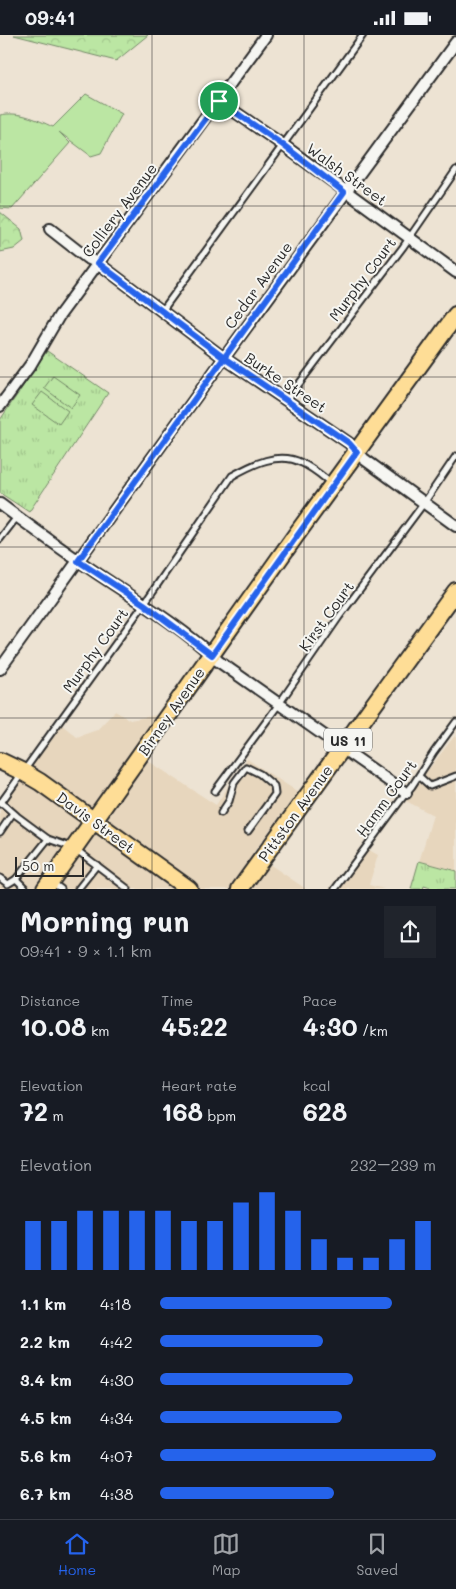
<!DOCTYPE html>
<meta charset="utf-8">
<style>
body{margin:0;font-family:Mali,sans-serif;background:#20242c;color:#f1f3f6;height:100vh;display:flex;flex-direction:column;font-size:19px;white-space:nowrap}
*{box-sizing:border-box;margin:0}
p{font-size:16px;color:#9ea1a6}
.icon{flex:none;width:28px;height:28px;fill:none;stroke:currentColor;stroke-width:2;stroke-linecap:round;stroke-linejoin:round}
.map{position:relative;height:854px;overflow:hidden}
.drawer{display:flex;flex-direction:column;background:#171b24;flex:1}
.drawer>*{flex:none}
.scale{position:absolute;left:15px;bottom:12px;width:69px;box-sizing:border-box;padding-left:5px;border:2px solid #2b2b2b;border-top:0;font-size:14px;line-height:18px;white-space:nowrap;color:#2b2b2b;-webkit-text-stroke:4px #f6f6f2;paint-order:stroke}
.pin{position:absolute;display:grid;place-items:center;width:42px;height:42px;color:#fff;margin:-21px;border:2px solid #fff;border-radius:50%;box-shadow:0 1px 5px #0007}
.round{display:grid;place-items:center;flex:none;width:52px;height:52px;border-radius:0px;background:#20242c}
.headline{display:flex;align-items:center;justify-content:space-between;height:85px;padding:0 20px}
h1{font-size:28px;font-weight:800;line-height:38px}
.metrics{display:grid;grid-template-columns:repeat(3,1fr);gap:8px;height:85px;padding:5px 20px}
.metrics div{display:grid;align-content:center}
.metrics b{font-size:25px;font-weight:800}
.metrics small{font-size:14px;font-weight:400}
.metrics p{font-size:14px}
.chart{height:140px;padding:10px 20px}
.chart p{display:flex;justify-content:space-between}
.chart svg{width:100%;height:90px;margin-top:5px;stroke:#2563eb;stroke-width:6}
ul{padding:0 20px;list-style:none;font-size:16px}
li{display:grid;grid-template-columns:80px 60px 1fr;align-items:center;height:38px}
li i{height:12px;border-radius:6px;background:#2563eb}
.status{display:flex;justify-content:space-between;align-items:center;height:35px;padding:0 25px;background:#171b24;direction:ltr}
.status svg{height:14px;fill:currentColor}
.tab-bar{display:flex;justify-content:space-around;align-items:center;height:70px;border-top:1px solid #363941;background:#171b24;font-size:14px;color:#9ea1a6}
.tab-bar a{display:grid;justify-items:center;gap:2px}
.tab-bar .selected{color:#2563eb}
.map>svg:first-child{display:block}
.built{fill:#e7d6bd}
.grass{fill:url(#grass-tufts);stroke:#738867}
.forest{fill:url(#forest-crowns);stroke:#738867}
.garden{fill:#bbe6a3;stroke:#738867}
.lines{fill:none;stroke-linecap:round;stroke-linejoin:round}
.lane-casing{stroke:#2b2b2b;stroke-width:9}
.street-casing{stroke:#2b2b2b;stroke-width:14}
.primary-casing{stroke:#2b2b2b;stroke-width:20}
.lane{stroke:#f6f6f2;stroke-width:5}
.street{stroke:#f6f6f2;stroke-width:10}
.primary{stroke:#fedd96;stroke-width:16}
.route-casing{stroke:#fff;stroke-width:10}
.route{stroke:#2563eb;stroke-width:6}
.grid{fill:none;stroke:#2b2b2b;stroke-width:1;stroke-opacity:0.55}
.labels{text-anchor:middle;dominant-baseline:central;stroke-width:4;stroke-linejoin:round;paint-order:stroke}
.shield{fill:#f6f6f2;stroke:#686867;stroke-width:1}
.shield-label{font-size:14px;font-weight:bold;fill:#2b2b2b}
.street-label{font-size:15px;fill:#2b2b2b;stroke:#f6f6f2}
</style>
<div class="status"><b>09:41</b><svg viewBox="0 0 49 12"><path d="M0 12V9h3v3zM5 12V6h3v6zM10 12V3h3v9zM15 12V0h3v12zM26 1h20v11H26zM47 4h2v5h-2z"/></svg></div>
<div class="map">
<svg width="456" height="854" viewBox="0 0 456 854">
<defs>
<pattern id="grass-tufts" width="24" height="20" patternUnits="userSpaceOnUse" patternTransform="scale(1.25)"><rect width="24" height="20" fill="#bbe6a3"/><path d="M3 7l-1-3M5 7V3M7 7l1-3M15 17l-1-3M17 17v-4M19 17l1-3" fill="none" stroke="#a1c58c"/></pattern>
<pattern id="forest-crowns" width="20" height="18" patternUnits="userSpaceOnUse" patternTransform="scale(1.25)"><rect width="20" height="18" fill="#bbe6a3"/><path d="M2 6a3 3 0 1 1 6 0M12 15a3 3 0 1 1 6 0" fill="none" stroke="#a1c58c"/></pattern>
</defs>
<rect width="100%" height="100%" fill="#ede3d3"/>
<filter id="ink" filterUnits="userSpaceOnUse"><feTurbulence type="fractalNoise" baseFrequency=".02" numOctaves="2"/><feDisplacementMap in="SourceGraphic" scale="10" xChannelSelector="R" yChannelSelector="G"/><feConvolveMatrix kernelMatrix="1 2 1 2 8 2 1 2 1" color-interpolation-filters="sRGB"/></filter>
<g filter="url(#ink)">
<!-- built -->
<g class="built">
<path d="M115,676L130,685L157,680L173,691L147,725L216,770L247,724L298,757L253,818L306,854H0V775L62,690L77,702L97,695Z"/>
<path d="M456,699V836L420,826L411,854L433,780L406,766L369,815L378,820L369,850L384,854H329L429,734Z"/>
</g>
<!-- grass -->
<g class="grass">
<path d="M47,316L108,358L29,477L0,458V385Z"/>
<path d="M419,826L456,836V854H434L424,851L423,854H411Z"/>
</g>
<!-- forest -->
<g class="forest">
<path d="M14,0H148L116,26Z"/>
<path d="M0,177L21,194L24,206L14,214L0,217Z"/>
</g>
<!-- garden -->
<g class="garden">
<path d="M86,59L122,79L101,118L91,121L59,97L70,108L12,174L0,173V80C19,76 36,84 53,92Z"/>
<path d="M53,341L80,360L71,373L44,353Z"/>
<path d="M42,357L68,376L59,389L32,370Z"/>
</g>
<g class="lines">
<!-- lane casing -->
<g class="lane-casing">
<g id="lane">
<path d="M162,276L363,0"/>
<path d="M286,366L403,212L456,135"/>
<path d="M0,504L17,482"/>
<path d="M419,741L430,751L456,741"/>
<path d="M215,756L279,669L339,582L424,468L456,421"/>
<path d="M1,767L17,781L48,804L74,813L128,854"/>
<path d="M0,769L144,569L232,441C253,429 279,416 302,428C313,433 322,441 331,448"/>
<path d="M221,778L229,766L234,748L246,732L260,739L274,751L275,759L248,796"/>
<path d="M0,797L13,778"/>
<path d="M0,843L8,849L16,844L48,804"/>
<path d="M16,844L26,854"/>
<path d="M53,848L61,854"/>
<path d="M78,854L97,830"/>
<path d="M335,854L406,758L412,751L434,717L456,687"/>
</g>
</g>
<!-- street casing -->
<g class="street-casing">
<g id="street">
<path d="M219,66L283,110L456,237"/>
<path d="M50,194L87,223L98,228L224,323L349,408L364,424L456,491"/>
<path d="M0,371L31,329L59,281L266,0"/>
<path d="M0,469C35,495 70,521 107,545C145,570 185,595 218,626L406,758"/>
<path d="M0,634L224,323L456,7"/>
</g>
</g>
<!-- primary casing -->
<g class="primary-casing">
<g id="primary">
<path d="M0,726L23,737L40,747L189,854"/>
<path d="M45,854L296,500L456,280"/>
<path d="M240,854L456,556"/>
</g>
</g>
<!-- lane -->
<use href="#lane" class="lane"/>
<!-- street -->
<use href="#street" class="street"/>
<!-- primary -->
<use href="#primary" class="primary"/>
</g>
</g>
<g class="lines" filter="url(#ink)">
<!-- route casing -->
<g class="route-casing">
<path id="route" d="M219,66L98,228L224,323L78,526L144,569L212,620L357,417L349,408L224,323L344,157L283,110L219,66"/>
</g>
<!-- route -->
<use href="#route" class="route"/>
</g>
<!-- grid -->
<path class="grid" d="M152,0V854M304,0V854M0,171H456M0,342H456M0,512H456M0,683H456"/>
<g class="labels">
<!-- shield labels -->
<rect class="shield" x="324" y="693.5" width="48" height="23" rx="4"/>
<g class="shield-label">
<text x="348" y="705">US 11</text>
</g>
<!-- street labels -->
<g class="street-label">
<text transform="translate(347 139) rotate(36)">Walsh Street</text>
<text transform="translate(119 175) rotate(-53)">Colliery Avenue</text>
<text transform="translate(362 244) rotate(-53)">Murphy Court</text>
<text transform="translate(258 250) rotate(-54)">Cedar Avenue</text>
<text transform="translate(286 347) rotate(34)">Burke Street</text>
<text transform="translate(326 581) rotate(-54)">Kirst Court</text>
<text transform="translate(95 615) rotate(-54)">Murphy Court</text>
<text transform="translate(171 676) rotate(-55)">Birney Avenue</text>
<text transform="translate(386 763) rotate(-54)">Hamm Court</text>
<text transform="translate(295 778) rotate(-54)">Pittston Avenue</text>
<text transform="translate(96 787) rotate(36)">Davis Street</text>
</g>
</g>
</svg>
<div class="scale">50 m</div>
<div class="pin" style="left:219px;top:66px;background:#1e9e55"><svg class="icon" aria-label="arrive" viewBox="0 0 24 24"><path d="M6 21V4h12l-3 4 3 4H6"/></svg></div>
</div>
<section class="drawer">
<div class="headline"><div><h1>Morning run</h1><p>09:41 · 9 × 1.1 km</p></div><a class="round"><svg class="icon" aria-label="share" viewBox="0 0 24 24"><path d="M12 15V3M7 8l5-5 5 5M5 13v7h14v-7"/></svg></a></div>
<div class="metrics">
<div><p>Distance</p><b>10.08<small> km</small></b></div>
<div><p>Time</p><b>45:22</b></div>
<div><p>Pace</p><b>4:30<small> /km</small></b></div>
</div>
<div class="metrics">
<div><p>Elevation</p><b>72<small> m</small></b></div>
<div><p>Heart rate</p><b>168<small> bpm</small></b></div>
<div><p>kcal</p><b>628</b></div>
</div>
<div class="chart"><p><span>Elevation</span>232–239 m</p>
<svg viewBox="0 0 160 44" preserveAspectRatio="none"><path d="M5 44V20M15 44V20M25 44V15M35 44V15M45 44V15M55 44V15M65 44V20M75 44V20M85 44V11M95 44V6M105 44V15M115 44V29M125 44V38M135 44V38M145 44V29M155 44V20"/></svg>
</div>
<ul>
<li><b>1.1 km</b>4:18<i style="width:84%"></i></li>
<li><b>2.2 km</b>4:42<i style="width:59%"></i></li>
<li><b>3.4 km</b>4:30<i style="width:70%"></i></li>
<li><b>4.5 km</b>4:34<i style="width:66%"></i></li>
<li><b>5.6 km</b>4:07<i style="width:100%"></i></li>
<li><b>6.7 km</b>4:38<i style="width:63%"></i></li>
</ul>
</section>
<nav class="tab-bar">
<a class="selected"><svg class="icon" aria-label="home" viewBox="0 0 24 24"><path d="M3 11l9-7 9 7M6 9v11h12V9"/></svg>Home</a>
<a><svg class="icon" aria-label="map" viewBox="0 0 24 24"><path d="M3 6l6-2 6 2 6-2v14l-6 2-6-2-6 2zM9 4v14M15 6v14"/></svg>Map</a>
<a><svg class="icon" aria-label="saved" viewBox="0 0 24 24"><path d="M7 4h10v16l-5-4-5 4z"/></svg>Saved</a>
</nav>
